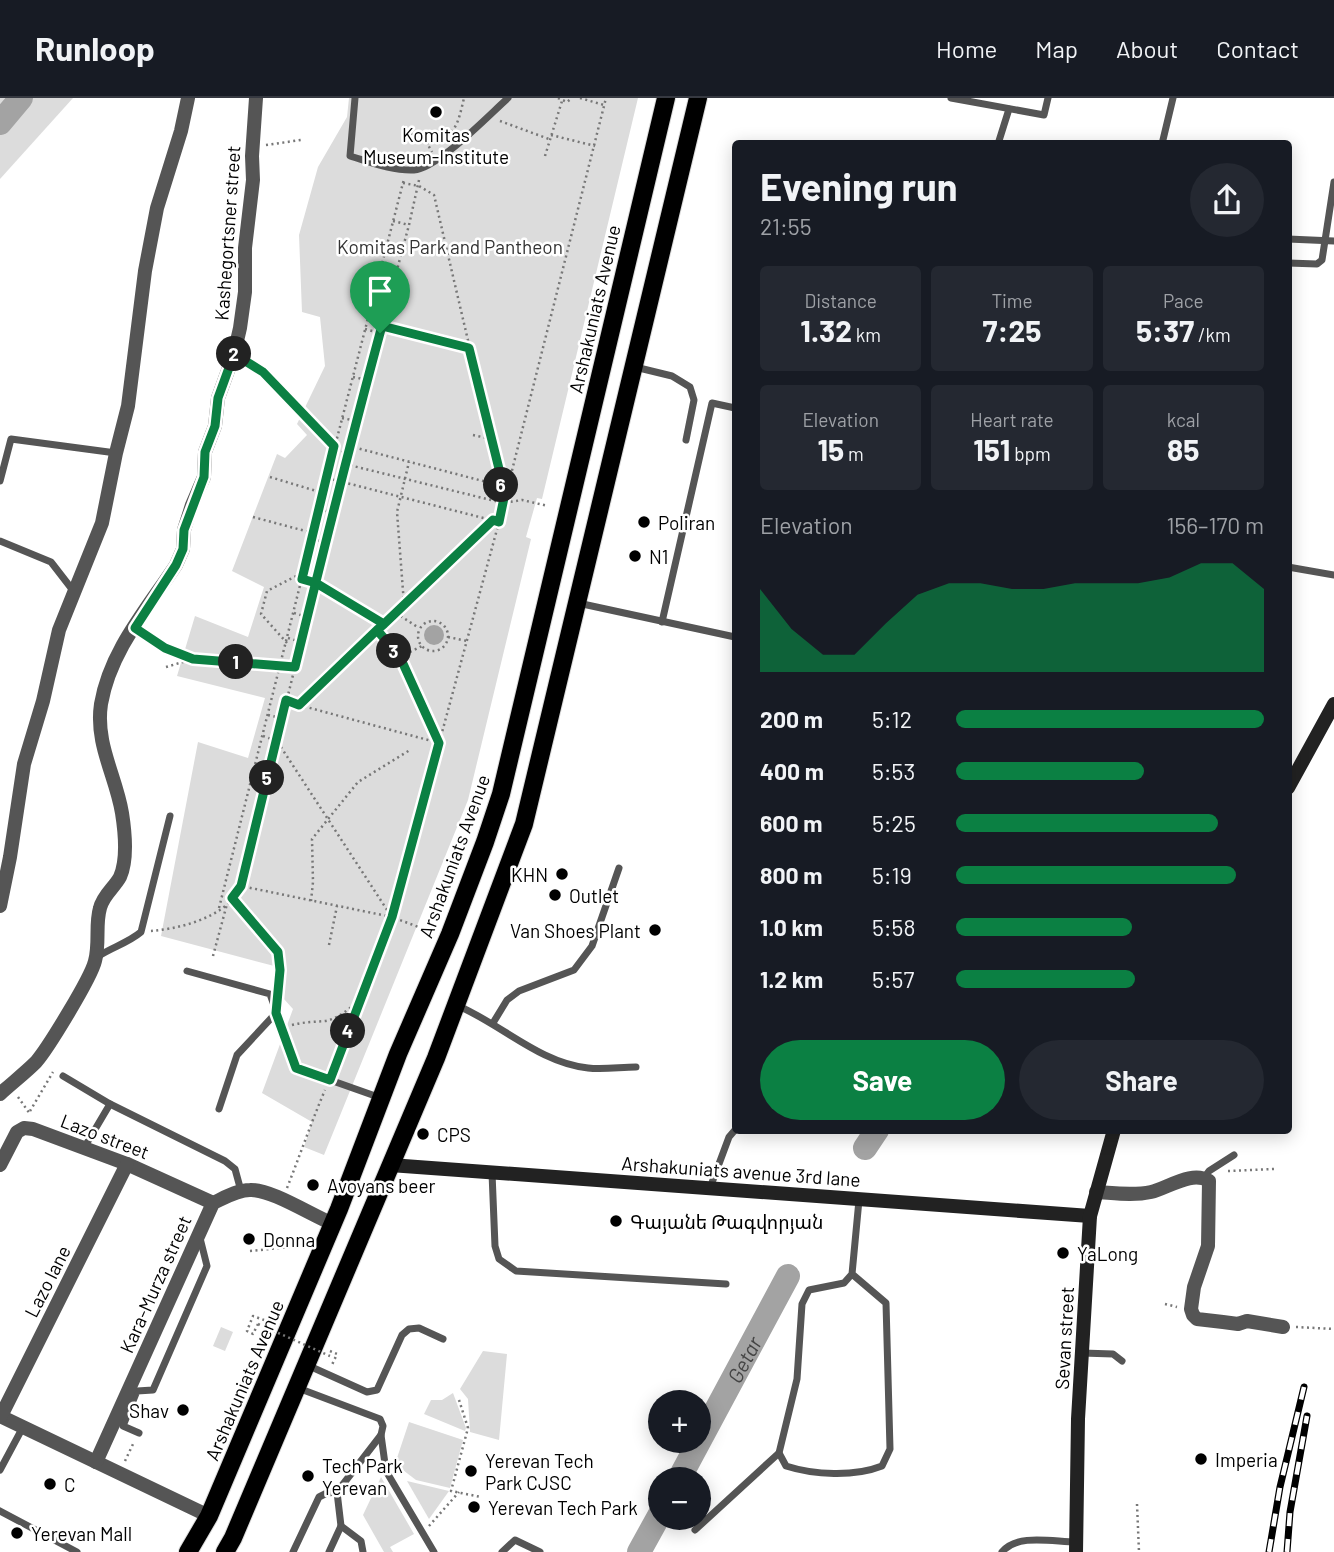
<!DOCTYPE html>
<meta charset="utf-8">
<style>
body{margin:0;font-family:Barlow,"Noto Sans Armenian",sans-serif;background:#242831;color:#f1f3f6;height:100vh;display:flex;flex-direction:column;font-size:26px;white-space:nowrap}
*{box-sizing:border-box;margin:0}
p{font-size:23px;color:#9ea1a6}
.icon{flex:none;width:38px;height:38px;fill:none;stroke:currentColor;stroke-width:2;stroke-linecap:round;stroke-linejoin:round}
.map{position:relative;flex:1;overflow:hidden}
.panel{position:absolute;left:732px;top:42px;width:560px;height:994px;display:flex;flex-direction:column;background:#171b24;border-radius:7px;box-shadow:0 4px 18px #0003}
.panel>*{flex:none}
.controls{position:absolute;left:648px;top:1292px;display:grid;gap:14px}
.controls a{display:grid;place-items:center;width:63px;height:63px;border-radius:50%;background:#171b24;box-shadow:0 4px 18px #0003;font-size:35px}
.pin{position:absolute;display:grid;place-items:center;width:60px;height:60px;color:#fff;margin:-72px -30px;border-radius:50% 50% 50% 0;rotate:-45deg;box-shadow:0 0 7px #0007}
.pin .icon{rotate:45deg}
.km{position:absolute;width:35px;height:35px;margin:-18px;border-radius:50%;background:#222;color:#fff;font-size:19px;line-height:35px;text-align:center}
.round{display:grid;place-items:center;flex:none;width:74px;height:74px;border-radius:37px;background:#242831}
.summary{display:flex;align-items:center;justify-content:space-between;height:119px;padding:0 28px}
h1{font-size:38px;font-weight:700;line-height:52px}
.figures{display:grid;grid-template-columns:repeat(3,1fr);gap:10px;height:119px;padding:7px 28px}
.figures div{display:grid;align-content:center;border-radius:7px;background:#242831;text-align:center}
.figures b{font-size:30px;font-weight:700}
.figures small{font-size:19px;font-weight:400}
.figures p{font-size:19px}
.chart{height:196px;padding:14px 28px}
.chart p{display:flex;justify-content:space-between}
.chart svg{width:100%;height:126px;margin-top:7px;fill:#0b8043;opacity:.7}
.button{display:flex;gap:14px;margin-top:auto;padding:14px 28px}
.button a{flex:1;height:80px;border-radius:42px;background:#0b8043;color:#fff;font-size:28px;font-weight:700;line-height:80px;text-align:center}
.button a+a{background:#242831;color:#f1f3f6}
ul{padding:0 28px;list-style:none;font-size:23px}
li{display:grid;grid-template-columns:112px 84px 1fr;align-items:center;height:52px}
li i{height:18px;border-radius:9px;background:#0b8043}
header{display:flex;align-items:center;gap:42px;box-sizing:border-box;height:98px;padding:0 35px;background:#171b24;border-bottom:2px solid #363941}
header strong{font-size:33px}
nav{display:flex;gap:38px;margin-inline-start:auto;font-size:24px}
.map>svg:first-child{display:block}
.green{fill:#dcdcdc}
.water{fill:#a3a3a3}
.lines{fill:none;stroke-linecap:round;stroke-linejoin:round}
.river{stroke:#a3a3a3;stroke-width:24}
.primary-casing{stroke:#dbdbdb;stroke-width:20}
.path{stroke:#777;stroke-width:2.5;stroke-dasharray:2 3.5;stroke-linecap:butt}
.lane{stroke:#555;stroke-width:7}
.street{stroke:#555;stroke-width:14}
.secondary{stroke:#222;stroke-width:14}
.primary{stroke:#000;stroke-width:18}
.rail-casing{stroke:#000;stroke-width:7}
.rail{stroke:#fff;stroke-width:4.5;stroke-dasharray:13;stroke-linecap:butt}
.path-bridge{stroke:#777;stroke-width:2.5;stroke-dasharray:2 3.5;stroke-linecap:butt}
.route-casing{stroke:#fff;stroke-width:14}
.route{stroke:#0b8043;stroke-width:9}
.poi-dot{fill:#000;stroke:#fff;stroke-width:2.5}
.labels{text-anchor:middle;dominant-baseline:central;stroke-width:5;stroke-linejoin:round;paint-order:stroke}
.poi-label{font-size:19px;fill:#000;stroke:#fff;text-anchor:start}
.street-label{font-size:19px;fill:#000;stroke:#fff}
.park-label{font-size:19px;fill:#333;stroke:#fff}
.water-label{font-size:21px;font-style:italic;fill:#444;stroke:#fff}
</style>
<header>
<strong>Runloop</strong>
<nav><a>Home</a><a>Map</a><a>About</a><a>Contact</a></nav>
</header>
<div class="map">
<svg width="1334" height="1454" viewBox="0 0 1334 1454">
<rect width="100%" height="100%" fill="#fff"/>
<!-- green -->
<g class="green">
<path d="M0,0H73L0,81Z"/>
<path d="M349,0H638L542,401L537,400L526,439L531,441L468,702L324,1057L304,1049L312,1024L262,995L293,911L283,900L278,869L161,838L198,644L248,660L265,600L177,578L195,518L248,539L264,489L232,473L277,356L285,360L307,337L297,326L325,268L320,219L302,214L299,137L318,69L347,19Z"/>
<path d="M221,1229L233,1234L225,1253L213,1248Z"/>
<path d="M483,1253L507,1256L499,1342L470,1334L468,1301L460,1291Z"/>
<path d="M453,1295L466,1330L465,1333L424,1316L431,1302H442Z"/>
<path d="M409,1324L463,1342L450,1390L416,1382L395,1366Z"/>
<path d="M381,1379L414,1436L390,1449L393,1454H384L363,1417Z"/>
<path d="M407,1383L449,1393L429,1421Z"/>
</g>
<!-- water -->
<circle class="water" cx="434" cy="537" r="10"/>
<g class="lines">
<!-- river -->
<g class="river">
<path d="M0,25L21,0"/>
<path d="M865,1050L877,1032"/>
<path id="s1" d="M679,1381L788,1178"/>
<path d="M639,1454L660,1416"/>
</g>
<!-- primary casing -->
<g class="primary-casing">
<g id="primary">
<path d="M188,1454L209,1418L339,1111L398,956L450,836L485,744L501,696L666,0"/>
<path d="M225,1454L233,1440L436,960L524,726L698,0"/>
</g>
</g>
<!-- path -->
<g class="path">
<path d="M558,0L567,4L572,0"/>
<path d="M580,0L604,7"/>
<path d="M500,23L549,41"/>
<path d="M404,28L409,35L427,45L432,54"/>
<path d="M551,37L595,48"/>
<path d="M427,45C456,41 458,25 464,0"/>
<path d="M266,47L301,42"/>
<path d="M545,58L562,3"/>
<path d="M419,82L409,127L345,366L241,788L392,819L421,830"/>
<path d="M403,85L419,88L434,97L502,388L505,395"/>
<path d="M393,123L409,127"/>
<path d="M380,174L396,178"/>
<path d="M371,209L384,213"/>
<path d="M368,219L382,223"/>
<path d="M382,228L469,250"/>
<path d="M365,231L379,235"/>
<path d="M246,263L263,274L335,348L347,357"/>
<path d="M353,279L367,282"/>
<path d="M342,320L356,323"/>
<path d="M473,337L491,341"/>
<path d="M349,348L502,388"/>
<path d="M345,366L503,405L522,402L548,408"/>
<path d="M270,379L323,395"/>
<path d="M327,380L499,424"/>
<path d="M319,411L333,415"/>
<path d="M253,419L313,435"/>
<path d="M312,441L325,444"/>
<path d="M302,481L316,485L384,526"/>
<path d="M404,506L397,414L409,364"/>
<path d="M294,515L307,519"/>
<path d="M396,515L419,530"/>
<circle cx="433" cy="538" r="15"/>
<path d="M377,533L400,559L439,645"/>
<path d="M144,536L165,550L193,561"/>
<path d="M448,539L467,543"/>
<path d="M288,540L301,544"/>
<path d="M287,545L261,516L267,493L304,474"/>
<path d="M400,559L422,548"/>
<path d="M166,569L193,561L281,567L295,569"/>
<path d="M287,603L299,607L493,422"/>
<path d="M299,607L439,645"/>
<path d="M268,617L281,620"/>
<path d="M263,638L277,643L391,818"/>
<path d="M232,800L278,854L280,872L277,891"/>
<path d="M311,803L313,784L312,741L358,684L410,652"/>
<path d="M219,810L335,348L404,81"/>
<path d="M151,833C176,831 208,823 228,806C233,801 237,794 241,788"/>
<path d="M329,847L337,808"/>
<path d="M213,858L227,806"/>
<path d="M292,927C303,924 314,924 325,923C338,921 350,910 359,903"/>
<path d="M333,973L392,819L499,424L606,0"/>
<path d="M18,999L30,1016"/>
<path d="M30,1013L53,974"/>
<path d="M1228,1073L1274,1071"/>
<path d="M287,1090C300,1057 311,1025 325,992"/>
<path d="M250,1153L290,1149"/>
<path d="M1165,1206L1177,1209"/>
<path d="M258,1226L253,1236L247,1233L253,1218L264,1222"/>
<path d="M1296,1229L1334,1231"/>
<path d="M330,1253L337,1256L331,1269"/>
<path d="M459,1302L468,1330L451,1393L481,1399"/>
<path d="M125,1363L134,1344"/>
<path d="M1137,1406L1139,1454"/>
<path d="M429,1428L459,1394"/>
</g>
<!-- lane -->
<g class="lane">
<path d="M355,0L350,58C370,64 392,73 414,72C437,71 489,17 508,0"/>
<path d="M951,0L1044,17L1048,0"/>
<path d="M998,46L1009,11"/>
<path d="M1162,46L1173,0"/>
<path d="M1288,141L1334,143"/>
<path d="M1288,165L1317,166L1322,162L1334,84"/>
<path d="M635,269L672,278L690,289L694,302L686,342"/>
<path d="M0,383L11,341L116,355"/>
<path d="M0,443L51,464L75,495"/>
<path d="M1288,469L1334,477"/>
<path d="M578,505L735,539"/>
<path d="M662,524L712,305L735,310"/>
<path d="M97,859C112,849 128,845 141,834L170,718"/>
<path d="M187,873L270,896L296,970L381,1000"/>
<path d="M456,907C500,925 539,965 588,970C603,972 621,969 636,969"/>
<path d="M493,925L507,902L519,893L574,872L592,848L619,770"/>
<path d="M63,978L110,1006L225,1063L235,1071L241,1093"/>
<path d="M219,1011L237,957L276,915"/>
<path d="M84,1050L110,1006"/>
<path d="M492,1075L495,1148L499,1161L516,1173L726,1186"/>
<path d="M1204,1080L1209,1073L1234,1057"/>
<path d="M710,1090L729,1039L735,1032"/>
<path d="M852,1176L886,1205L890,1351L882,1368C854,1379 814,1377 786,1368L779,1355L797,1281L802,1206L809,1192L844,1185L852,1176L859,1102"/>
<path d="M1082,1255L1113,1256L1122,1263"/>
<path d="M307,1267L367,1294L377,1292L402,1237L409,1231L419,1230L443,1241"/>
<path d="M298,1290L380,1321L383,1328L381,1337L337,1394L341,1428L361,1443L363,1454"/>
<path d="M139,1335L123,1328L137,1293L153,1292L207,1168L200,1140"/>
<path d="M381,1337L386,1373L434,1454"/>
<path d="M0,1372L23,1329"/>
<path d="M0,1413L77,1454"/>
<path d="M695,1432L779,1355"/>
<path d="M293,1454L319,1399L327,1395L337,1394"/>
<path d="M329,1454L341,1428"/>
<path d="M502,1454L515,1442L540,1454"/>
<path d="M1002,1454C1017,1435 1054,1444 1076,1444"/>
</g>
<!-- street -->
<g class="street">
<path d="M0,808L10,759L24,666L43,603L59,532L102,425L116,355L128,308L145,173L157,110L181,33L188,0"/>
<path d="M0,996C12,985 25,975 36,964C48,950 91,880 95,863C100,845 95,827 100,810C103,797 114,790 120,779C128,761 125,734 122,715C116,678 95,646 101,606C110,553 147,511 176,467L183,451L184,432L192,407L204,379L205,354L215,328L218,300L234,256L240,230L245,194V150L253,82L252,58L256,0"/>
<path d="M0,1067L17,1034L24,1030L33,1031L127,1066L213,1105"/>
<path d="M1096,1094C1114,1095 1133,1098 1151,1094C1168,1090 1192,1072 1209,1083L1208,1148L1194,1189L1191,1211L1193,1217L1197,1221L1223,1224L1238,1226L1247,1223L1283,1229"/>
<path d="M0,1318L209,1418"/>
<path d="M1,1318L127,1066"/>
<path d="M96,1364L213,1105C224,1100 237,1092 250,1092C271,1091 311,1117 333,1126"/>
</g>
<!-- secondary -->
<g class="secondary">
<path d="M1288,690L1334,606"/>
<path d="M390,1067L1090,1118"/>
<path d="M1076,1454L1078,1321L1090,1118L1114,1032"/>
</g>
<!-- primary -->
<use href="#primary" class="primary"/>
<!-- rail casing -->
<g class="rail-casing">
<g id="rail">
<path d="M1269,1454L1280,1389L1304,1289"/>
<path d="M1287,1454L1290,1414L1307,1318"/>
</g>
</g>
<!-- rail -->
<use href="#rail" class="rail"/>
<!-- path-bridge -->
<path class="path-bridge" d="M258,1226L330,1258"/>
</g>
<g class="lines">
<!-- route casing -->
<g class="route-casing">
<path id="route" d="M380,235C350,346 322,458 295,569L193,561L165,550L135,530L176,467L183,451L184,432L204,379L205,354L215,328L218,300L234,256L263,274L334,348L302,481L316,485L384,526L377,532L400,559L439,645L392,819L330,982L296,970L276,915L280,872L278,854L232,800L241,788L286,602L299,607L377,532L384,526L493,422L499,424L505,395L469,250L382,228L380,235"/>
</g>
<!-- route -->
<use href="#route" class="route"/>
</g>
<!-- markers -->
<g class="poi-dot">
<circle cx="436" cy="14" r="7"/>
<circle cx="644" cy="424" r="7"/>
<circle cx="635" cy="458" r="7"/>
<circle cx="562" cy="776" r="7"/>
<circle cx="555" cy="797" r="7"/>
<circle cx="655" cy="832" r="7"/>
<circle cx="423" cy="1036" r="7"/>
<circle cx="313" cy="1087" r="7"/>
<circle cx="616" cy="1123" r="7"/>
<circle cx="249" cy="1141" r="7"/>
<circle cx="1063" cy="1155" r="7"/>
<circle cx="183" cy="1312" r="7"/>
<circle cx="1201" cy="1361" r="7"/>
<circle cx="471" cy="1373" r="7"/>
<circle cx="308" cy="1378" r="7"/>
<circle cx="50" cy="1386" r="7"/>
<circle cx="474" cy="1409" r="7"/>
<circle cx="17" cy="1435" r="7"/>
</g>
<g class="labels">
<!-- poi labels -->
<g class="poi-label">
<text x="436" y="36" text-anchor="middle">Komitas<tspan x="436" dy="22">Museum-Institute</tspan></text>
<text x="658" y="424">Poliran</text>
<text x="649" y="458">N1</text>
<text x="548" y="776" text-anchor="end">KHN</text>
<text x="569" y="797">Outlet</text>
<text x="641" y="832" text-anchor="end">Van Shoes Plant</text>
<text x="437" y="1036">CPS</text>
<text x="327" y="1087">Avoyans beer</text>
<text x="630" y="1123">Գայանե Թագվորյան</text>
<text x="263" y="1141">Donna</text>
<text x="1077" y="1155">YaLong</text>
<text x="169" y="1312" text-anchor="end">Shav</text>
<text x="1215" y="1361">Imperia</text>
<text x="485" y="1362">Yerevan Tech<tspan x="485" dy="22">Park CJSC</tspan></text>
<text x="322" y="1367">Tech Park<tspan x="322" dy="22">Yerevan</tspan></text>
<text x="64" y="1386">C</text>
<text x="488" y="1409">Yerevan Tech Park</text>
<text x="31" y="1435">Yerevan Mall</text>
</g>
<!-- street labels -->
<g class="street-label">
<text transform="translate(227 135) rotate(-86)">Kashegortsner street</text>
<text transform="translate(594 211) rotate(-77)">Arshakuniats Avenue</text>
<text transform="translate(454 758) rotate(-70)">Arshakuniats Avenue</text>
<text transform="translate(105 1038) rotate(21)">Lazo street</text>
<text transform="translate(741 1073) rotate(4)">Arshakuniats avenue 3rd lane</text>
<text transform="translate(47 1183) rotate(-63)">Lazo lane</text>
<text transform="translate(155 1186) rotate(-66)">Kara-Murza street</text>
<text transform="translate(1064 1240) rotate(-87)">Sevan street</text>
<text transform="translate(244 1282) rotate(-67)">Arshakuniats Avenue</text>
</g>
<!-- park labels -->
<g class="park-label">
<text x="450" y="148">Komitas Park and Pantheon</text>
</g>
<!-- water labels -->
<g class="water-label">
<text stroke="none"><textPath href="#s1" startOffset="136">Getar</textPath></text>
</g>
</g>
</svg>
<div class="controls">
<a>+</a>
<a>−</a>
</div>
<div class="pin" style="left:380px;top:235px;background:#1e9e55"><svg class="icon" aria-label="arrive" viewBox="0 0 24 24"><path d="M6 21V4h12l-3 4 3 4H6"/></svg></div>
<b class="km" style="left:236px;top:564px">1</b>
<b class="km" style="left:234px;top:256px">2</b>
<b class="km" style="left:394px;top:553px">3</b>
<b class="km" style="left:348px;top:933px">4</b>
<b class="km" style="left:267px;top:680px">5</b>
<b class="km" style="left:501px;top:387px">6</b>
<section class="panel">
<div class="summary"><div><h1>Evening run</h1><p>21:55</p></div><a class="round"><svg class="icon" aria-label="share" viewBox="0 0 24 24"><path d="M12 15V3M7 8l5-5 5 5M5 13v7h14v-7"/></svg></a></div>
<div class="figures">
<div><p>Distance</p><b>1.32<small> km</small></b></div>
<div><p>Time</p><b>7:25</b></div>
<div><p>Pace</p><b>5:37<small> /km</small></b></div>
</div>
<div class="figures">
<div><p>Elevation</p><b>15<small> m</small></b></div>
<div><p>Heart rate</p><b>151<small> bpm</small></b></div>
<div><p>kcal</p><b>85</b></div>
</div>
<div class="chart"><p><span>Elevation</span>156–170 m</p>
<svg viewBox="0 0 160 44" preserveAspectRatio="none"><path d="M0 44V15L10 29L20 38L30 38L40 27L50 17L60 13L70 13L80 15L90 15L100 13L110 13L120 13L130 11L140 6L150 6L160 15V44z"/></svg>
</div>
<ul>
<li><b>200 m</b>5:12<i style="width:100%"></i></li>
<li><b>400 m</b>5:53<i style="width:61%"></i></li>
<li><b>600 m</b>5:25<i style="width:85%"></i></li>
<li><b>800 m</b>5:19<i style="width:91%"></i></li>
<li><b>1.0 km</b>5:58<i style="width:57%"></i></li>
<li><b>1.2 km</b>5:57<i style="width:58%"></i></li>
</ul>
<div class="button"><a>Save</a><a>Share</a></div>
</section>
</div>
